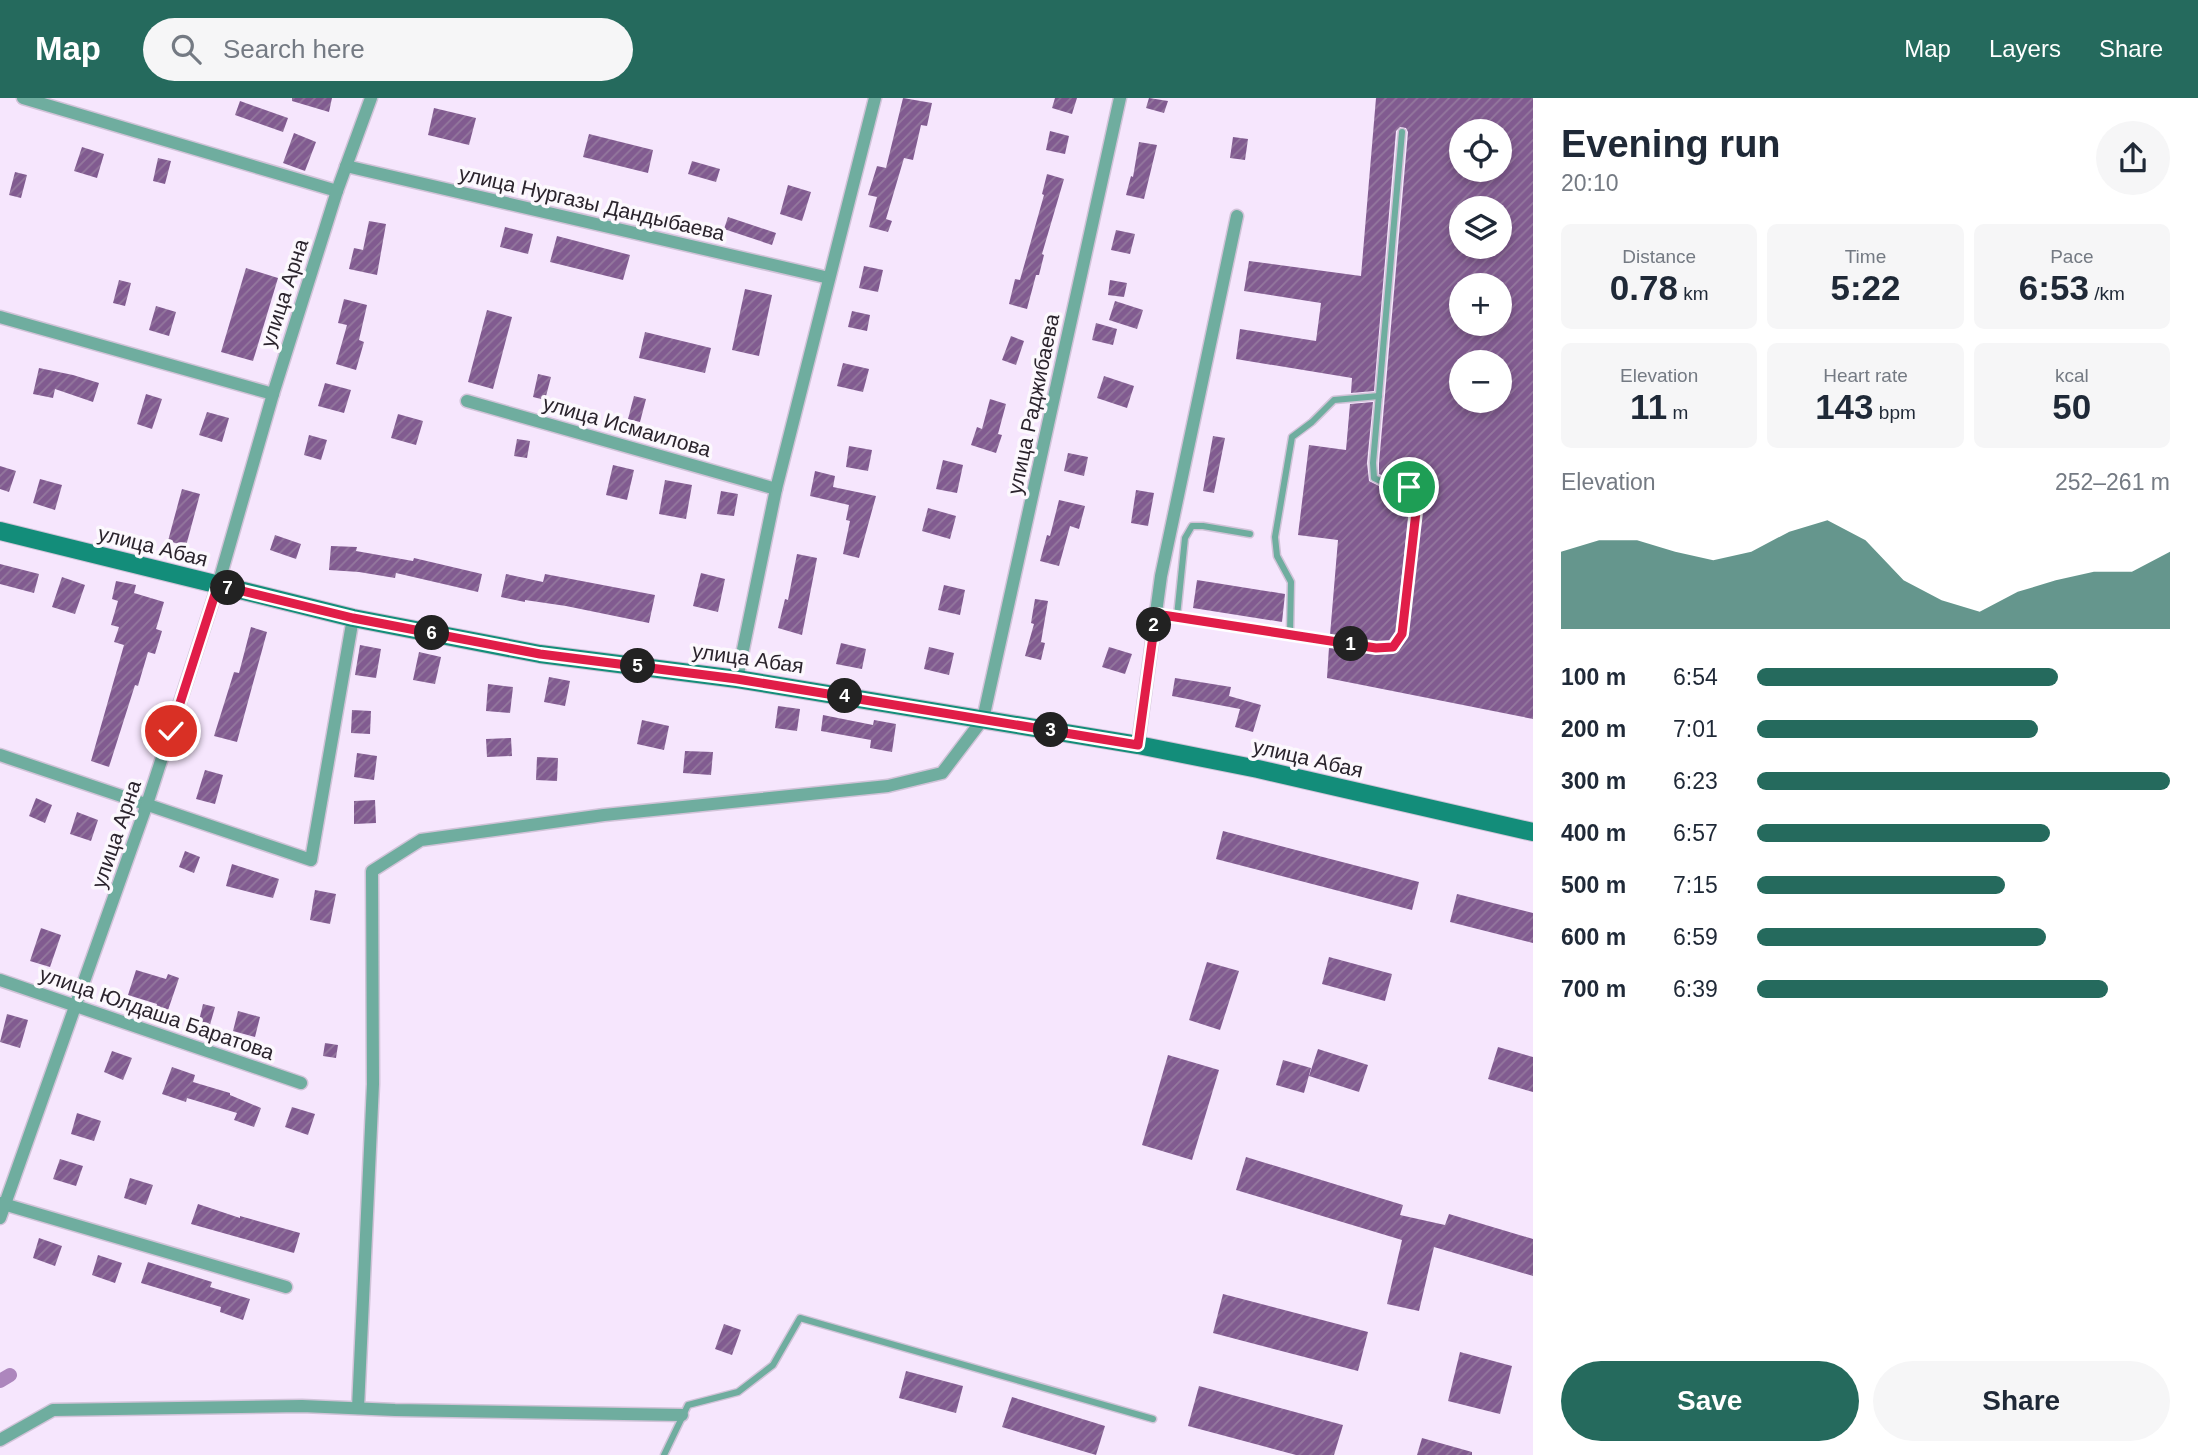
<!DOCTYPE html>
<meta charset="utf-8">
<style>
body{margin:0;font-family:Arial,sans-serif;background:#f6f6f7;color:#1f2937;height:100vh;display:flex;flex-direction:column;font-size:26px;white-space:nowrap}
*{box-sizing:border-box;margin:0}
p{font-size:23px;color:#747a83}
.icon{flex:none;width:38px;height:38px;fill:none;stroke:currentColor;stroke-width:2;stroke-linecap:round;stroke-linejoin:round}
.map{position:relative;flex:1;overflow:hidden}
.details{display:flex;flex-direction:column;background:#fff;width:665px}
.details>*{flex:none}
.controls{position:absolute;left:1449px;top:21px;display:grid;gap:14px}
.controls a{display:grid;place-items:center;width:63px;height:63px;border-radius:50%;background:#fff;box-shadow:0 4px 10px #0003;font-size:35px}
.pin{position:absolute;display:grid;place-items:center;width:60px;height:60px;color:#fff;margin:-30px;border:4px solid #fff;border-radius:50%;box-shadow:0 2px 7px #0007}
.km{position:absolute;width:35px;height:35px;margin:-18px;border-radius:50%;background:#222;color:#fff;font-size:19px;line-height:35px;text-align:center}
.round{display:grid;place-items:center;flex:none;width:74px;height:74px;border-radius:37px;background:#f6f6f7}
.head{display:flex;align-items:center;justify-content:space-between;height:119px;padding:0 28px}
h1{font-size:38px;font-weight:700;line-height:52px}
.figures{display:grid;grid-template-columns:repeat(3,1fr);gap:10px;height:119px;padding:7px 28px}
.figures div{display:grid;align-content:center;border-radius:10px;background:#f6f6f7;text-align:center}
.figures b{font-size:35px;font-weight:700}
.figures small{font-size:19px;font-weight:400}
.figures p{font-size:19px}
.chart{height:196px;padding:14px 28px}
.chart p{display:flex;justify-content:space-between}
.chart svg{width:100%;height:126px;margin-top:7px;fill:#256a5d;opacity:.7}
.primary-button{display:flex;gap:14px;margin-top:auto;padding:14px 28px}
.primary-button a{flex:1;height:80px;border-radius:42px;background:#256a5d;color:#fff;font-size:28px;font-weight:700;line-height:80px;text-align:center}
.primary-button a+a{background:#f6f6f7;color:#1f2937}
ul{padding:0 28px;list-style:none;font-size:23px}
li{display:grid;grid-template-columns:112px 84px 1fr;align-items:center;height:52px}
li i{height:18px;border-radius:9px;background:#256a5d}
header{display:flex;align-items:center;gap:42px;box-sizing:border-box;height:98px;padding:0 35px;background:#256a5d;color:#fff}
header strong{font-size:33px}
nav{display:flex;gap:38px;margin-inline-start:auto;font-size:24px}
.search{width:490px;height:63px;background:#f6f6f7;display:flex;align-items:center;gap:18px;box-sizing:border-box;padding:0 24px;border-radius:38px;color:#747a83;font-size:26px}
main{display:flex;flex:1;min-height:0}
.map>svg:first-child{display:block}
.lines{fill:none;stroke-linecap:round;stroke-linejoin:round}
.canal{stroke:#ad86bd;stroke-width:14}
.building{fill:url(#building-hatch);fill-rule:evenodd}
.lane-casing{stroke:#d1c3d8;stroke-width:9}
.street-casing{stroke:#d1c3d8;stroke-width:15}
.secondary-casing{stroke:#d1c3d8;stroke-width:20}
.lane{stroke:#6fad9f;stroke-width:6}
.street{stroke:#6fad9f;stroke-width:12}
.secondary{stroke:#138d7a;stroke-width:18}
.route-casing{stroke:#fff;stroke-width:14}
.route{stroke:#e11d48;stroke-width:9}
.labels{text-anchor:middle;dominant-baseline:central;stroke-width:7;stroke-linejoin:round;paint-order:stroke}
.street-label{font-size:21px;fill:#2b242d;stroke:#fcf8fd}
</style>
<header>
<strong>Map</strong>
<div class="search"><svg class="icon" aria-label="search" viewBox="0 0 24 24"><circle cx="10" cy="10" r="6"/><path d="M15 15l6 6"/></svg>Search here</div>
<nav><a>Map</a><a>Layers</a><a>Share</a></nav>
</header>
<main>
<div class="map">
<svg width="1533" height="1357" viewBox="0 0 1533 1357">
<defs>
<pattern id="building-hatch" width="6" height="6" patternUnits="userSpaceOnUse" patternTransform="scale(1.75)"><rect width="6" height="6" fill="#815b90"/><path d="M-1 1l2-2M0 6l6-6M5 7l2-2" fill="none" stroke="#94789e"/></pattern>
</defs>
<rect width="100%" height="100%" fill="#f6e6fd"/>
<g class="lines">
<!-- canal -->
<path class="canal" d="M0,1283L10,1277"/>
</g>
<!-- building -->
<g class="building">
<path d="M292,0H332L329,14L292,3Z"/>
<path d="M903,0L932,5L927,28L921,27L913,62L904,60L886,121L892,123L888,134L869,129L877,99L868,97L877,68L886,70Z"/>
<path d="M1055,0H1077L1072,16L1052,10Z"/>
<path d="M1149,0L1168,3L1164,15L1146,10Z"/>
<path d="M1376,0H1533V621L1327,580L1329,549L1375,556L1393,555L1398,552L1408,537L1422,398L1411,384L1389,380L1379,376V365L1408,34L1406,30L1400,29L1396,33L1374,293L1351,295L1352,280L1236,261L1240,231L1316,243L1321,205L1244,193L1249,163L1361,178ZM1461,33H1500V72H1461ZM1461,110H1500V149H1461ZM1461,187H1500V226H1461ZM1461,264H1500V303H1461Z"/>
<path d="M240,3L288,20L283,34L235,17Z"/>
<path d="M434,10L476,20L469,47L428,37Z"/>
<path d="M1050,33L1069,38L1065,56L1046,52Z"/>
<path d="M294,35L316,44L305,73L283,65Z"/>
<path d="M589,36L653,52L648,75L583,59Z"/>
<path d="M1233,39L1248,41L1245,62L1230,60Z"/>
<path d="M1139,44L1157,47L1144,101L1126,97L1131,78L1133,79Z"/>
<path d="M82,49L104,56L97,80L74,73Z"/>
<path d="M158,60L171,63L165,86L153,83Z"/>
<path d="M692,63L720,71L716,84L688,76Z"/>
<path d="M15,74L27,77L21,100L9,97Z"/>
<path d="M1047,76L1064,81L1042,156L1044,157L1039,177H1036L1027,211L1009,206L1015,181L1020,182L1044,97L1042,96Z"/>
<path d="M788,87L811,94L802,123L780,116Z"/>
<path d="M728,119L776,135L772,147L724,131Z"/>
<path d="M369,123L386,126L377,177L349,171L354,150L363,152Z"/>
<path d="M505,129L533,136L528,156L500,149Z"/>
<path d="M1116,132L1135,136L1130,156L1111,152Z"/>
<path d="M557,138L630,157L623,182L550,164Z"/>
<path d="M864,168L883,172L878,194L859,190Z"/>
<path d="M246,170L278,180L253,263L221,254Z"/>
<path d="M119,182L131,185L125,208L113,205Z"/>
<path d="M1110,182L1127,185L1124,199L1108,197Z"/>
<path d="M745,191L772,197L759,258L732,252Z"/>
<path d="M344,201L367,207L359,242L364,244L356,272L336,266L347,227L338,225Z"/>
<path d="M1115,203L1143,212L1137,231L1109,222Z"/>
<path d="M156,208L176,214L169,238L149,232Z"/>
<path d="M487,212L512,219L493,291L468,284Z"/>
<path d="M852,213L870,217L867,233L848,229Z"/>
<path d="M1096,225L1117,231L1113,247L1092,242Z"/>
<path d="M645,234L711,250L705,275L639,260Z"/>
<path d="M1011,238L1024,243L1016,267L1002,262Z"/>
<path d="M843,265L869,271L863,294L837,288Z"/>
<path d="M39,270L73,277L99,285L93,304L55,291L53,300L33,296Z"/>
<path d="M538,276L551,279L545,302L533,299Z"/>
<path d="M1104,278L1134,288L1127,310L1097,300Z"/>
<path d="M325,285L351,292L344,315L318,308Z"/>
<path d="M146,296L162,301L152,331L137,326Z"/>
<path d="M634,298L646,301L640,324L628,321Z"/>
<path d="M990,301L1006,306L998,336L1002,337L996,355L971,347L977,329L982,331Z"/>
<path d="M1373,304L1367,365L1369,383L1385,391L1406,394L1410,400L1396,534L1390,543L1376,544L1330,537L1338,442L1298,437L1309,347L1346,352L1350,306Z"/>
<path d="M207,314L229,320L222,344L199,337Z"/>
<path d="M398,316L423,323L416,347L391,340Z"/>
<path d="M309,337L327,342L321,362L304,357Z"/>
<path d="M1213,338L1225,340L1214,395L1203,393Z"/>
<path d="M517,341L530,343L527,360L514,358Z"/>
<path d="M849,348L872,352L868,373L846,369Z"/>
<path d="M1068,355L1088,359L1084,378L1064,373Z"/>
<path d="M943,362L963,367L957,395L936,391Z"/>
<path d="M613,367L634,372L627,402L606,397Z"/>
<path d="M0,368L16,373L9,394L0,391Z"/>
<path d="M815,373L835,378L833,389L876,398L859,460L843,456L850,423L846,422L849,407L810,398Z"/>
<path d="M40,381L62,387L55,412L33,405Z"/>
<path d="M665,382L692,387L686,421L659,416Z"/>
<path d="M182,391L200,396L186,448L168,443Z"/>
<path d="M1136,392L1154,395L1148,428L1131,425Z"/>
<path d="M721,393L738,396L734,418L717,416Z"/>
<path d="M1059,402L1085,408L1079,431L1070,428L1059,468L1040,463L1047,437L1050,438Z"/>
<path d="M928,410L956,418L950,441L922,433Z"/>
<path d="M275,437L301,446L296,461L270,452Z"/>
<path d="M331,448L357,449L356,453L413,463L414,460L482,476L478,494L396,475L395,480L359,474L329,472Z"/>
<path d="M797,456L817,460L802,537L778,530L785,501L788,502Z"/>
<path d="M0,466L39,476L34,495L0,486Z"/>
<path d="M701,475L725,481L718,514L693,508Z"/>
<path d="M506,476L543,484L545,476L655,497L649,525L566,508L525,502V504L501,499Z"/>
<path d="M62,479L85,487L75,516L52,509Z"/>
<path d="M1197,482L1285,496L1282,524L1193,510Z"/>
<path d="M116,483L136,487L134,495L164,504L156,531L162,533L155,556L148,554L138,588L135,587L109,669L91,663L124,547L114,544L119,529L111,527L118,503L112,501Z"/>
<path d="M944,487L965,492L960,517L938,512Z"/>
<path d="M1035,501L1048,503L1041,544L1045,545L1041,562L1025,558L1034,526L1031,525Z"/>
<path d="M251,529L267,534L237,644L214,638L234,574L239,575Z"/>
<path d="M841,545L866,551L862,571L836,566Z"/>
<path d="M360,547L381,551L376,580L355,577Z"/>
<path d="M929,549L954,555L949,577L924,571Z"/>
<path d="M1109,549L1132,556L1125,576L1102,569Z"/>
<path d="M419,554L441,559L435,586L413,582Z"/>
<path d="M549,579L570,583L565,608L544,604Z"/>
<path d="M1175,580L1231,589L1229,598L1261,607L1253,634L1235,629L1240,611L1172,598Z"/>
<path d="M488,586L513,589L510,615L486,613Z"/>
<path d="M778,608L800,611L797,633L775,630Z"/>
<path d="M352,612L371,613L370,636L351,635Z"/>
<path d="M823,617L873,627L874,622L896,626L892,654L870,650L871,642L821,633Z"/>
<path d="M642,622L669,628L664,652L637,646Z"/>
<path d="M511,640L512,658L487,659L486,641Z"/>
<path d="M685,653L713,654L711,677L683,675Z"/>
<path d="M357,655L377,658L374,682L354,679Z"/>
<path d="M537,659L558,660L557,683L536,682Z"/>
<path d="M205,672L223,677L215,706L196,701Z"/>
<path d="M36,700L52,707L45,725L29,718Z"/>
<path d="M375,702L376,725L354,726V703Z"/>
<path d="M77,714L98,722L91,743L70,736Z"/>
<path d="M1223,733L1419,784L1412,812L1216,761Z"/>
<path d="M185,753L200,759L194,775L179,769Z"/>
<path d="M232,766L279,781L273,800L226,788Z"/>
<path d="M315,792L336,796L330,826L310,822Z"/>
<path d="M1457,796L1533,815V845L1450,824Z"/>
<path d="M41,830L61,837L50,869L30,863Z"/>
<path d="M1329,859L1392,876L1385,903L1322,886Z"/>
<path d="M1207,864L1239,873L1220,932L1189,922Z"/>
<path d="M136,872L166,881L168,876L179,880L166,918L155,914L157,906L128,897Z"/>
<path d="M203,906L215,909L208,934L197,931Z"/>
<path d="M238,913L260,919L255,939L233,933Z"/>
<path d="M7,916L28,922L20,950L0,944Z"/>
<path d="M325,945L338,947L336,960L323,958Z"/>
<path d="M1498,949L1533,959V994L1488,981Z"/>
<path d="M1318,951L1368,967L1359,994L1309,978Z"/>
<path d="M112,953L132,960L123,982L104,974Z"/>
<path d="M1168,957L1219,972L1192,1062L1142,1047Z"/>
<path d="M1283,962L1311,970L1304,995L1276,987Z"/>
<path d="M172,969L195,977L193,984L230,995V997L261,1010L254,1029L234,1022L237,1015L187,1000L186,1004L162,996Z"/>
<path d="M292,1009L315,1016L308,1037L285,1029Z"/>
<path d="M77,1015L101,1023L94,1043L71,1036Z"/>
<path d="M1246,1059L1403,1107L1400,1117L1445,1127L1449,1116L1533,1141V1178L1434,1149L1419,1213L1387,1206L1402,1142L1236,1092Z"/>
<path d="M60,1061L83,1068L76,1088L53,1081Z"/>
<path d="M130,1080L153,1087L146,1107L124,1100Z"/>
<path d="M198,1106L240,1120V1118L300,1135L294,1155L191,1126Z"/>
<path d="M39,1140L62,1148L55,1168L33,1160Z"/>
<path d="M98,1157L122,1165L115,1185L92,1177Z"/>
<path d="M148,1164L212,1184L210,1189L250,1201L243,1222L220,1214L221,1209L141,1185Z"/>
<path d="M1223,1196L1368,1234L1358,1273L1213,1235Z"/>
<path d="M724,1226L741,1232L732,1257L715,1251Z"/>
<path d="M1460,1254L1512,1268L1500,1316L1448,1303Z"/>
<path d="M906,1273L963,1288L956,1315L899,1300Z"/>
<path d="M1199,1288L1343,1327L1334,1357H1296L1188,1328Z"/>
<path d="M1012,1299L1105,1328L1096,1357L1002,1329Z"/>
<path d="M1422,1340L1472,1354V1357H1417Z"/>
</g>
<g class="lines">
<!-- lane casing -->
<g class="lane-casing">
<g id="lane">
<path d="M1156,516L1376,550L1393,549L1402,536L1416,398L1409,389L1387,386L1374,380L1373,365L1402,34"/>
<path d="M1177,518L1185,440L1192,428H1203L1250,436"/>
<path d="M1290,536L1291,484L1277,458L1275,439L1292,339L1312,324L1334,302L1379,298"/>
<path d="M664,1357L688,1307L738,1294L773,1267L800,1220L1153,1321"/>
</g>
</g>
<!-- street casing -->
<g class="street-casing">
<g id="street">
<path d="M23,0L337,93"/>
<path d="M346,68L829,180"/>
<path d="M0,219L273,296"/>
<path d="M467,303L776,391"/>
<path d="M737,581L776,391L875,0"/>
<path d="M1138,647L1161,478L1237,118"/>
<path d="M0,657L311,762L353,520"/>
<path d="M0,882L301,985"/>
<path d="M0,1105L286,1189"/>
<path d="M0,1120L147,706L218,487L273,296L337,93L371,0"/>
<path d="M358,1310L373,986L372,773L421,742L604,717L888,688L942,675L983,621L1120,0"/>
<path d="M0,1342L53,1312L302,1308L395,1312L682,1317"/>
</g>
</g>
<!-- secondary casing -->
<g class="secondary-casing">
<path id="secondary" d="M0,433L353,520L540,556L737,581L1138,647L1258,671L1533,734"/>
</g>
<!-- lane -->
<use href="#lane" class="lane"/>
<!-- street -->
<use href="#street" class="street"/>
<!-- secondary -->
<use href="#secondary" class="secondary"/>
</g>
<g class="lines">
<!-- route casing -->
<g class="route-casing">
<path id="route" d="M171,633L218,487L353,520L540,556L737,581L1138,647L1156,516L1376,550L1393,549L1402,536L1416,414V398L1409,389"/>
</g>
<!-- route -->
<use href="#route" class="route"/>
</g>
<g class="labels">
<!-- street labels -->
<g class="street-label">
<text transform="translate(592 105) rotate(13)">улица Нургазы Дандыбаева</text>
<text transform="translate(284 195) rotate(-72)">улица Арна</text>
<text transform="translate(1033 306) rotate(-78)">улица Раджибаева</text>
<text transform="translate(627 328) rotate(16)">улица Исмаилова</text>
<text transform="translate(153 448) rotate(14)">улица Абая</text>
<text transform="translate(748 560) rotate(8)">улица Абая</text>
<text transform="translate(1308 660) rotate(13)">улица Абая</text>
<text transform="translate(116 736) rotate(-71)">улица Арна</text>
<text transform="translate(157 915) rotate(19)">улица Юлдаша Баратова</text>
</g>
</g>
</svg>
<div class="controls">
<a><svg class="icon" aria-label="locate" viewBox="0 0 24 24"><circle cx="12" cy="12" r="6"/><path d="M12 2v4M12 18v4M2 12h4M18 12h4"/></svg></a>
<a><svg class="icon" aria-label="layers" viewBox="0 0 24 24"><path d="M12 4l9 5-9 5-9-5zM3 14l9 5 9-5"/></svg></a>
<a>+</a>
<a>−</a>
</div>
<div class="pin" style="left:1409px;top:389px;background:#1e9e55"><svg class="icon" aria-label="arrive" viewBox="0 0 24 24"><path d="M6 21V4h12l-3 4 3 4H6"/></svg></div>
<div class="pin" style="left:171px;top:633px;background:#d93025"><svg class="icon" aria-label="check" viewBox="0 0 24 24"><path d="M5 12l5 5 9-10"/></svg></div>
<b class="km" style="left:1351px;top:546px">1</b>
<b class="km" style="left:1154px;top:527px">2</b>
<b class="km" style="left:1051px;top:632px">3</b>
<b class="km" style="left:845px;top:598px">4</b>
<b class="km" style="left:638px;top:568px">5</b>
<b class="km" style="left:432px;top:535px">6</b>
<b class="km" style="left:228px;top:490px">7</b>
</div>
<section class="details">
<div class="head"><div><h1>Evening run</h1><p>20:10</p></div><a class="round"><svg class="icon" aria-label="share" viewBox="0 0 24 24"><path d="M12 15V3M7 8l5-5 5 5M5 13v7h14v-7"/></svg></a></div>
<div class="figures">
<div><p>Distance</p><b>0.78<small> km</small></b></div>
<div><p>Time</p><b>5:22</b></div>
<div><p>Pace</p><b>6:53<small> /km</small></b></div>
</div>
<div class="figures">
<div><p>Elevation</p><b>11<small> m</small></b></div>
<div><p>Heart rate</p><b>143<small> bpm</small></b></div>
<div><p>kcal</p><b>50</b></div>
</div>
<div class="chart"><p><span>Elevation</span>252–261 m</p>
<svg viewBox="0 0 160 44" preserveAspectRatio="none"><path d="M0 44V17L10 13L20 13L30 17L40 20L50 17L60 10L70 6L80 13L90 27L100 34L110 38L120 31L130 27L140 24L150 24L160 17V44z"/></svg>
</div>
<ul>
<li><b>100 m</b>6:54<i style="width:73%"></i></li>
<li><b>200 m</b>7:01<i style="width:68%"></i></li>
<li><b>300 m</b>6:23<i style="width:100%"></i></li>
<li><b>400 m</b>6:57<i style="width:71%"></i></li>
<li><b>500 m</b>7:15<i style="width:60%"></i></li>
<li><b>600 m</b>6:59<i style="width:70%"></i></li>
<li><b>700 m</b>6:39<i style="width:85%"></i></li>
</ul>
<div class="primary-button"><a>Save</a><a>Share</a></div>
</section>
</main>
